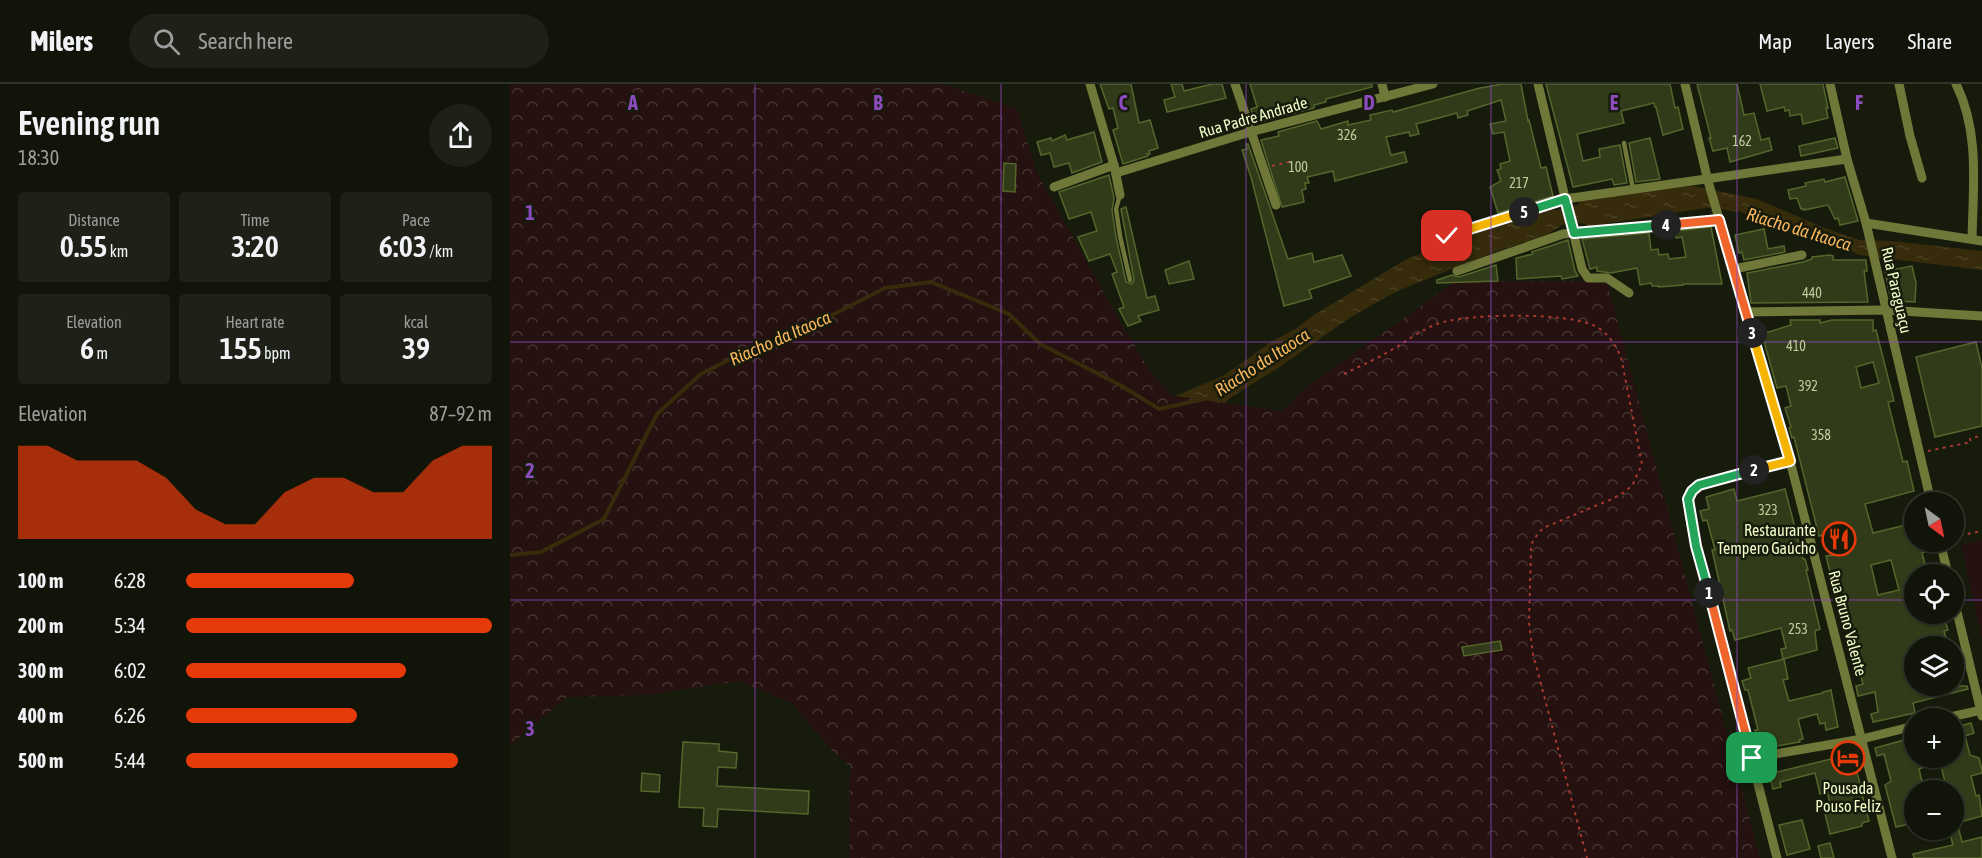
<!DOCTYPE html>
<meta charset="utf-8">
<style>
body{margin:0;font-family:"Asap Condensed",sans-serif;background:#1e2117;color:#f1f3f6;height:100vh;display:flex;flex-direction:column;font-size:22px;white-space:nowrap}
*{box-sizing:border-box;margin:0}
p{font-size:20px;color:#9c9e9c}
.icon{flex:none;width:33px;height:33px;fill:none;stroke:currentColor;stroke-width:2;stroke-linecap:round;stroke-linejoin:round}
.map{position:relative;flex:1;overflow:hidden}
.panel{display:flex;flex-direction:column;background:#111409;width:510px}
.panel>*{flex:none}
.needle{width:39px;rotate:147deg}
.controls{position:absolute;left:1394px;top:408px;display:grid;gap:12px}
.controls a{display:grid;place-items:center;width:60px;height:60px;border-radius:50%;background:#111409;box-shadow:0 2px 4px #0004,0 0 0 2px #30332a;font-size:30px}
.pin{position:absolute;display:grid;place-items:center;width:51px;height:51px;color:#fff;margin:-26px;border-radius:12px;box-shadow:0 3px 9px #0006}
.km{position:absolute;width:30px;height:30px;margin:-15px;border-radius:50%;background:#222;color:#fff;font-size:16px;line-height:30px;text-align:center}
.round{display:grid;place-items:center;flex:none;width:63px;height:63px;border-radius:32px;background:#1e2117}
.head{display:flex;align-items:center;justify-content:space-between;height:102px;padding:0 18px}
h1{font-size:33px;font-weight:600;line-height:45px}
.metrics{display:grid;grid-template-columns:repeat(3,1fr);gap:9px;height:102px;padding:6px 18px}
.metrics div{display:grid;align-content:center;border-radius:6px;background:#1e2117;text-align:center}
.metrics b{font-size:30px;font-weight:600}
.metrics small{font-size:16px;font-weight:400}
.metrics p{font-size:16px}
.chart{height:168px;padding:12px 18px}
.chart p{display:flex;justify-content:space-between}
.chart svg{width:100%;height:108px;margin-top:6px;fill:#e63a0b;opacity:.7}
ul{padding:0 18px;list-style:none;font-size:20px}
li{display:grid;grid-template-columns:96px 72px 1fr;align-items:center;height:45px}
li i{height:15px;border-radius:8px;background:#e63a0b}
header{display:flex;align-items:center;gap:36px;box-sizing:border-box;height:84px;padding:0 30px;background:#111409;border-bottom:2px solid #30332a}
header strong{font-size:28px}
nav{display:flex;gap:33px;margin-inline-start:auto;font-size:21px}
.search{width:420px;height:54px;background:#1e2117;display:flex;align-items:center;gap:15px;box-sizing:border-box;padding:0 21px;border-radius:33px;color:#9c9e9c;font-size:22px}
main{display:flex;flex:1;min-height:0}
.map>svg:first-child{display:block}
.green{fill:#25110f}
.forest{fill:url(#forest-crowns)}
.water{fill:url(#water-ripples)}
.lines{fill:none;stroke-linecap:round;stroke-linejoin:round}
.stream{stroke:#362b0b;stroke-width:4}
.building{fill:#313b19;stroke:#54662c;stroke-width:1.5;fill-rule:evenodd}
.path{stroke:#a73932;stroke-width:2;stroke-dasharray:3 4.5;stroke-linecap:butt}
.service{stroke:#6f7839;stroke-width:4.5}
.minor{stroke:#6f7839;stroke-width:9}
.split-1-casing{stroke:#fff;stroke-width:12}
.split-2-casing{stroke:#fff;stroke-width:12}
.split-3-casing{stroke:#fff;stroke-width:12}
.split-4-casing{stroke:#fff;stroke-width:12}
.split-5-casing{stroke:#fff;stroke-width:12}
.split-6-casing{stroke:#fff;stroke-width:12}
.split-1{stroke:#f0652b;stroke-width:8}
.split-2{stroke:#22a559;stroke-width:8}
.split-3{stroke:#f5b400;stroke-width:8}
.split-4{stroke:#f0652b;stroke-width:8}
.split-5{stroke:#22a559;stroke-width:8}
.split-6{stroke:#f5b400;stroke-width:8}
.grid{fill:none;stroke:#8d4bc0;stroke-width:1.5;stroke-opacity:0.55}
.labels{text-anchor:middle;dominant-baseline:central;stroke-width:5;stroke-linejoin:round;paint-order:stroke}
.number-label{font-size:14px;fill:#c1cc9d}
.street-label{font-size:16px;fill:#f1fcc9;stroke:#171b0c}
.poi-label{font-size:16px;fill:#f1fcc9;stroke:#171b0c;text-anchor:end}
.water-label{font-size:18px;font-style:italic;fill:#f7b65c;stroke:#171b0c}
.grid-label{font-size:20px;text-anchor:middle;font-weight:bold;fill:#8d4bc0;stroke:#171b0c;stroke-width:5;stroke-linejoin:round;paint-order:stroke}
</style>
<header>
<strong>Milers</strong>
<div class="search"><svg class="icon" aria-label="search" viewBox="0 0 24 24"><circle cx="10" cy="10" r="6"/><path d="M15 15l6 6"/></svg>Search here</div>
<nav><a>Map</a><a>Layers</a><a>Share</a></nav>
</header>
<main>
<section class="panel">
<div class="head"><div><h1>Evening run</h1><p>18:30</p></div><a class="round"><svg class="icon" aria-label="share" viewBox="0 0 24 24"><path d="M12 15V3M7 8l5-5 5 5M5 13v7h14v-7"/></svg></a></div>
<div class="metrics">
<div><p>Distance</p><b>0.55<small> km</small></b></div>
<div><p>Time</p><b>3:20</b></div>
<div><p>Pace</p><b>6:03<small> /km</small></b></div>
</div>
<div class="metrics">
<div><p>Elevation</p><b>6<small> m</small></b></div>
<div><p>Heart rate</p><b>155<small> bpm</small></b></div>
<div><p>kcal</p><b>39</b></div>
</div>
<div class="chart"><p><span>Elevation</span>87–92 m</p>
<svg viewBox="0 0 160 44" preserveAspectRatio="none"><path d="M0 44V6L10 6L20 12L30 12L40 12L50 19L60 32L70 38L80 38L90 25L100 19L110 19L120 25L130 25L140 12L150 6L160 6V44z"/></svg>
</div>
<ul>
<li><b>100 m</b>6:28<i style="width:55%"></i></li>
<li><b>200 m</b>5:34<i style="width:100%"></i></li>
<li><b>300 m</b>6:02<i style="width:72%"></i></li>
<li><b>400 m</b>6:26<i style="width:56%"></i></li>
<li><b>500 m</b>5:44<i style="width:89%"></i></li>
</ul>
</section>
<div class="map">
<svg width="1472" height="774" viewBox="0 0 1472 774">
<defs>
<pattern id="forest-crowns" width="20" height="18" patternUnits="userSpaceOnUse" patternTransform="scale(1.5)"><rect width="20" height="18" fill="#25110f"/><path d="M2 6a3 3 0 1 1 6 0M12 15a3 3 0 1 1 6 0" fill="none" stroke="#453531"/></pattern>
<pattern id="water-ripples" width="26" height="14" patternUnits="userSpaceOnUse" patternTransform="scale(1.5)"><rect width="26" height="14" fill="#362b0b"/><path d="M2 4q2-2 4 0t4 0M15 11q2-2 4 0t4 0" fill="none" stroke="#4a4022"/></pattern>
</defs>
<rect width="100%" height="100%" fill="#171b0c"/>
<!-- green -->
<path class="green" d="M1472,456V555L1451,461Z"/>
<!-- forest -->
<path class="forest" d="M0,0H433L507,25L527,89L612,241L638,284L661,311L773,327L795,304L946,197H1097L1250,774H339L340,682L322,667L283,620L229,597L138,611L57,613L0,662Z"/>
<!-- water -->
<path class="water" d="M1183,102L1247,115L1312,143L1349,156L1382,157L1472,167V186L1349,171L1339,166L1308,155L1267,145L1216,121L1080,142L1071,139L1052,141L1038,150L979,170L885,208L841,233L768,284L723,312L714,319L665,312L713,292L761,258L787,244L802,232L895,176L1016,129L1046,126L1067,121L1074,114Z"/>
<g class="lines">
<!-- stream -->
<g class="stream">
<path d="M1207,122L1226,126"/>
<path d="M0,471L31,468L94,435L147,330L191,290L234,268L301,242L375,204L421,198L499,230L530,260L610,301L649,325L694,315"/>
</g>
</g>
<!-- building -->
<g class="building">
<path d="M590,0H621L629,39L640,36L648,64L639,67L640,70H637L638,72L613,80L603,46L608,44L603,24L599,25Z"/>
<path d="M661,0H672L674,7L702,0H712L716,14L657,28L654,16L665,13Z"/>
<path d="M740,0H862V3L816,15V18L804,21V24L753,37L751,31L743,34L741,25L747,23Z"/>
<path d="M993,0H1011L1018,37L1019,36L1031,84L1036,83L1043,112L988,129L980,103L991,97L987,86L991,85L990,80L1000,77L994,48L983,50L980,40L996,37L991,16L957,27L958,31L948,34L947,29L906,40L909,50L900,52L899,48L876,53L881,71L894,68L897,78L825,97L823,87L797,93L799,99H795L796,105L792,106L794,118L772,123L751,56L769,52L768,48L807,37L811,45L838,37V41L861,36L860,31L882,26L883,28L970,4Z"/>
<path d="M1036,0H1160L1165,24L1168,23L1173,45L1153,51L1146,23H1145L1144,19L1111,27L1114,39L1067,50L1073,77L1090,73L1089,65L1110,61L1117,99L1104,101L1102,95L1063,103Z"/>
<path d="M1187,0H1227L1234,31L1244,29L1251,56L1259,54L1262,66L1220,78L1217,64L1203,67L1199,54H1201Z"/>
<path d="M1250,0H1313L1318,24H1316L1318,34L1293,40L1291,30L1280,32L1279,26L1275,27L1274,23L1257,27Z"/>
<path d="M584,48L592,78L562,89L559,79L544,83L540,69L531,71L527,58L541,54L542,57L555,51L557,56Z"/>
<path d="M1140,54L1150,95L1126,98L1119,59Z"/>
<path d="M1325,54L1328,64L1291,72L1289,62Z"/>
<path d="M736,60H738L778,175L802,169L804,178L832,171L841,192L799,206L802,214L774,222L741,93L732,66L737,65Z"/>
<path d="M494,79L506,80L505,108L493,107Z"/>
<path d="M599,91L604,114L602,126L606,153L616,198L622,200L624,196L611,125L616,123L637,214L645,212L649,226L628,232L631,237L618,242L609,225L614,223L602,190L607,188L600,170L579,177L568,153L587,147L581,128L559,135L549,108Z"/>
<path d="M1335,93L1348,137L1330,141L1328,134L1325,135L1318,121L1294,126V125H1291L1287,114L1280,115L1278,106L1296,102L1295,99L1314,95L1315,98Z"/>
<path d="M1201,143L1212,200H1173V201L1149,203V202H1142L1141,199L1130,201L1127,184L1101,189L1087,187V183L1080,185L1072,155L1139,149L1141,166L1148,165L1149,171L1158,170L1159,175L1176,173L1172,153L1166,154L1165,147Z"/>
<path d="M1254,145L1258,165L1274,162L1275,168L1234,176L1232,168L1229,169L1225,151Z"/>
<path d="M1058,156L1065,187L1068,192L1052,195L1051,192L1007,195L1006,174L1023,170L1022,168Z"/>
<path d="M1320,171L1323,172V176H1356L1357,187H1354L1358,218L1241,219L1237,189L1293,178L1302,175V173Z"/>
<path d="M679,177L684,195L659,200L655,186Z"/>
<path d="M986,181L988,197L927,199V196L942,191L949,193Z"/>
<path d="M1402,182L1406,199L1405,218L1381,217L1375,187Z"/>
<path d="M1280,236H1310V239L1322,236H1363V247L1366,246L1384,317L1378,318L1393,378L1397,377L1404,407L1355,420L1363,449L1404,439V458H1416L1418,467L1412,469L1417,488L1404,490V530H1433L1438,546L1434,547L1437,557L1434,558L1435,562H1404V602H1457L1458,605L1403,619L1405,629L1363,638L1361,630L1368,628L1365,608L1348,612L1346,602L1353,600L1348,582L1347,570H1348L1341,540L1334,541L1330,528L1335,525L1326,512L1316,472L1324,471L1319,450L1309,452L1284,353L1282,354L1279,344L1281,343L1275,324L1281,322L1276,302L1267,304L1252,250L1281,241ZM1363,278L1369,299L1351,304L1346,283ZM1381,476L1389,506L1368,511L1361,481Z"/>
<path d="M1466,258L1472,284V342L1425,353L1406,273Z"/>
<path d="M1224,405L1227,417L1275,405L1293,475H1295L1298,486H1296L1310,545L1305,547L1307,566L1273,575L1271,565L1276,564L1271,544L1225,556L1222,546L1220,547L1211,506L1202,466H1205L1197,436L1193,437L1190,427L1199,425L1196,413Z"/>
<path d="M990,557L992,566L954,572L952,563Z"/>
<path d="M1274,575L1278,595L1273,596L1279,617L1313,609V608L1321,606L1328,643L1316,646L1315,639L1310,640L1307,630L1288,635L1293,655L1289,656L1290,658L1250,665L1245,646H1248L1238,606H1235L1232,597L1241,594L1238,584Z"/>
<path d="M1461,639L1464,649L1455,652L1460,671L1469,674L1472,686V689L1461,692L1466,712L1469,711L1472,732L1443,740V706H1437L1429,674H1443V659L1445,658L1443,644Z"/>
<path d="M1398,655L1403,675L1411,674L1414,683L1409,685L1414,706H1404V739L1386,743L1375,701L1381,697L1374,670L1367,672L1365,664Z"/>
<path d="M173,658L209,660V667L227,669L226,684L208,683L207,702L299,707L298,730L208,725L207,743L193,742L194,724L169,723Z"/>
<path d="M1342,670L1350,700L1353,699L1355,709L1352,710L1359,737L1352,739V742L1320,750L1315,730L1322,728L1318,711L1316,708L1310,710L1305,689L1270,698L1271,703L1263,705L1259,690Z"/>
<path d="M132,689L150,691L149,708L131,707Z"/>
<path d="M1292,736L1300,765L1277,771L1269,741Z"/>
<path d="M1439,746H1449L1452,758L1472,753V774H1404L1403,770L1443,761Z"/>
<path d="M1320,759L1324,774H1311L1308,762Z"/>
</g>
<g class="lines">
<!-- path -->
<g class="path">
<path d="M762,82L783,77"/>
<path d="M834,290C850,282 867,275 883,265C897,257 911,246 927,240C957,229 1057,228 1085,242C1098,249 1105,260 1111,273L1132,380L1123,400L1115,408L1102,415L1033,444L1023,456L1021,465L1019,539L1023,570L1077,774"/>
<path d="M1418,367L1461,358L1460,355L1472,351"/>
<path d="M1443,453L1472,447"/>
</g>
<!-- service -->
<g class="service">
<path d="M1114,59L1123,105"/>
<path d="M610,111L606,125L610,152L620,196"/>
</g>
<!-- minor -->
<g class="minor">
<path d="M580,0L604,81L610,111"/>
<path d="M725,0L766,121"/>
<path d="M872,0L875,13"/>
<path d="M1028,0L1072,185L1078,194H1097L1119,209"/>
<path d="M1175,0L1198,97L1280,377L1382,774"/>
<path d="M1320,0L1337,75L1356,139L1421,418"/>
<path d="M1389,0L1400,52L1412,94"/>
<path d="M1446,0C1470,48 1463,103 1462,155"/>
<path d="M606,89L740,48L923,0"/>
<path d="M544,103L604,81"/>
<path d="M1356,139L1472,157"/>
<path d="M937,152L1055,115L1337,75"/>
<path d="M1224,185L1292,171"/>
<path d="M947,187L1053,150L1209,136"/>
<path d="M1235,228L1375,226L1472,232"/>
<path d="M1430,458L1438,490"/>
<path d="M1443,511L1472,632"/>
<path d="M1436,634L1472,626"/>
<path d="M1242,674L1352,655L1404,642"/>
<path d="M1267,774L1187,462C1182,443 1170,415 1189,401L1280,377"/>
</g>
</g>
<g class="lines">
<!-- split-1 casing -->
<g class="split-1-casing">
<path id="split-1" d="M1199,509L1242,674"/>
</g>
<!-- split-2 casing -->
<g class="split-2-casing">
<path id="split-2" d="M1199,509L1186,462L1178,415L1182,407L1189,401L1244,386"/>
</g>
<!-- split-3 casing -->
<g class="split-3-casing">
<path id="split-3" d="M1242,249L1280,377L1244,386"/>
</g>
<!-- split-4 casing -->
<g class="split-4-casing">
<path id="split-4" d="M1156,141L1209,136L1242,249"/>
</g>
<!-- split-5 casing -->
<g class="split-5-casing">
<path id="split-5" d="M1014,128L1055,115L1064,149L1156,141"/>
</g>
<!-- split-6 casing -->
<g class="split-6-casing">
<path id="split-6" d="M937,152L1014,128"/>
</g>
<!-- split-1 -->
<use href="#split-1" class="split-1"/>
<!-- split-2 -->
<use href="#split-2" class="split-2"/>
<!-- split-3 -->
<use href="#split-3" class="split-3"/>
<!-- split-4 -->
<use href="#split-4" class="split-4"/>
<!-- split-5 -->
<use href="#split-5" class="split-5"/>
<!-- split-6 -->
<use href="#split-6" class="split-6"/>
</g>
<!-- grid -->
<path class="grid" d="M245,0V774M491,0V774M736,0V774M981,0V774M1227,0V774M0,258H1472M0,516H1404M1443,516H1472"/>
<!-- icons -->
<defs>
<g id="restaurant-ring" transform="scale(1.725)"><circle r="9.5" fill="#171b0c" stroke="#e63a0b" stroke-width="1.5"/><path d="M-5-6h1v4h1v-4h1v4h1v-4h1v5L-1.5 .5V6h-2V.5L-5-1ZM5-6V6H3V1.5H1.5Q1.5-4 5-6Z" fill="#e63a0b"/></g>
<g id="hotel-ring" transform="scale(1.725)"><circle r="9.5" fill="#171b0c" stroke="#e63a0b" stroke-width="1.5"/><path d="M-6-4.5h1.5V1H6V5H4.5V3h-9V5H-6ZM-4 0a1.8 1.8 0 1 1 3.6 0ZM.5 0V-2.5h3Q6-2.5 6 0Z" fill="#e63a0b"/></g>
</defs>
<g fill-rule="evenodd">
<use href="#restaurant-ring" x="1329" y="455"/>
<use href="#hotel-ring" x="1338" y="674"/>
</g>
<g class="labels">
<!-- number labels -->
<g class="number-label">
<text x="837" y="51">326</text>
<text x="1232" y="57">162</text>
<text x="788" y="83">100</text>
<text x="1009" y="99">217</text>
<text x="1302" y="209">440</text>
<text x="1286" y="262">410</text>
<text x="1298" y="302">392</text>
<text x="1311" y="351">358</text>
<text x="1258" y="426">323</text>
<text x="1288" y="545">253</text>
</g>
<!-- street labels -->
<g class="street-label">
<text transform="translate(743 33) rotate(-16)">Rua Padre Andrade</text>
<text transform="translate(1387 206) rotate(77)">Rua Paraguaçu</text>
<text transform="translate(1338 539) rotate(75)">Rua Bruno Valente</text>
</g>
<!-- poi labels -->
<g class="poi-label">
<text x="1306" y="446">Restaurante<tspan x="1306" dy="18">Tempero Gaúcho</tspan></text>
<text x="1338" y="704" text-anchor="middle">Pousada<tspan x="1338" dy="18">Pouso Feliz</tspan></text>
</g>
<!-- water labels -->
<g class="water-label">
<text transform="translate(1289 145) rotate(17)">Riacho da Itaoca</text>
<text transform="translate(270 254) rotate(-24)">Riacho da Itaoca</text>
<text transform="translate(752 278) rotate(-33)">Riacho da Itaoca</text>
</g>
</g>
<g class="grid-label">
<text x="123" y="26">A</text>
<text x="368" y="26">B</text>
<text x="613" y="26">C</text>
<text x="859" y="26">D</text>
<text x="1104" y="26">E</text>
<text x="1349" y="26">F</text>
<text x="20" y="136">1</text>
<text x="20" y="394">2</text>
<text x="20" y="652">3</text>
</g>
</svg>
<div class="controls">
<a><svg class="needle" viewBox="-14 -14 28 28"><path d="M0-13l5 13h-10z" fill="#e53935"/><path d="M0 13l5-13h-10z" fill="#9c9e9c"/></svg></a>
<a><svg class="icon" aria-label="locate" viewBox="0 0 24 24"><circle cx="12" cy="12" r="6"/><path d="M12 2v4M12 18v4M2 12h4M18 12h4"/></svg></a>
<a><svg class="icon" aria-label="layers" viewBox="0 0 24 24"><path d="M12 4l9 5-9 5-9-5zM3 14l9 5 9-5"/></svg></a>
<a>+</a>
<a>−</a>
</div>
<div class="pin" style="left:1242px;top:674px;background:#1e9e55"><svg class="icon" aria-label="arrive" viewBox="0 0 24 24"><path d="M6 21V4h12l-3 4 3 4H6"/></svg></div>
<div class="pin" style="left:937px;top:152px;background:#d93025"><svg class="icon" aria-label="check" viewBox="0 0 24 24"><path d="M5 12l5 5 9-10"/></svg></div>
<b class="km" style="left:1199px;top:509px">1</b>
<b class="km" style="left:1244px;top:386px">2</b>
<b class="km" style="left:1242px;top:249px">3</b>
<b class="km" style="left:1156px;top:141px">4</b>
<b class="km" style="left:1014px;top:128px">5</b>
</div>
</main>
